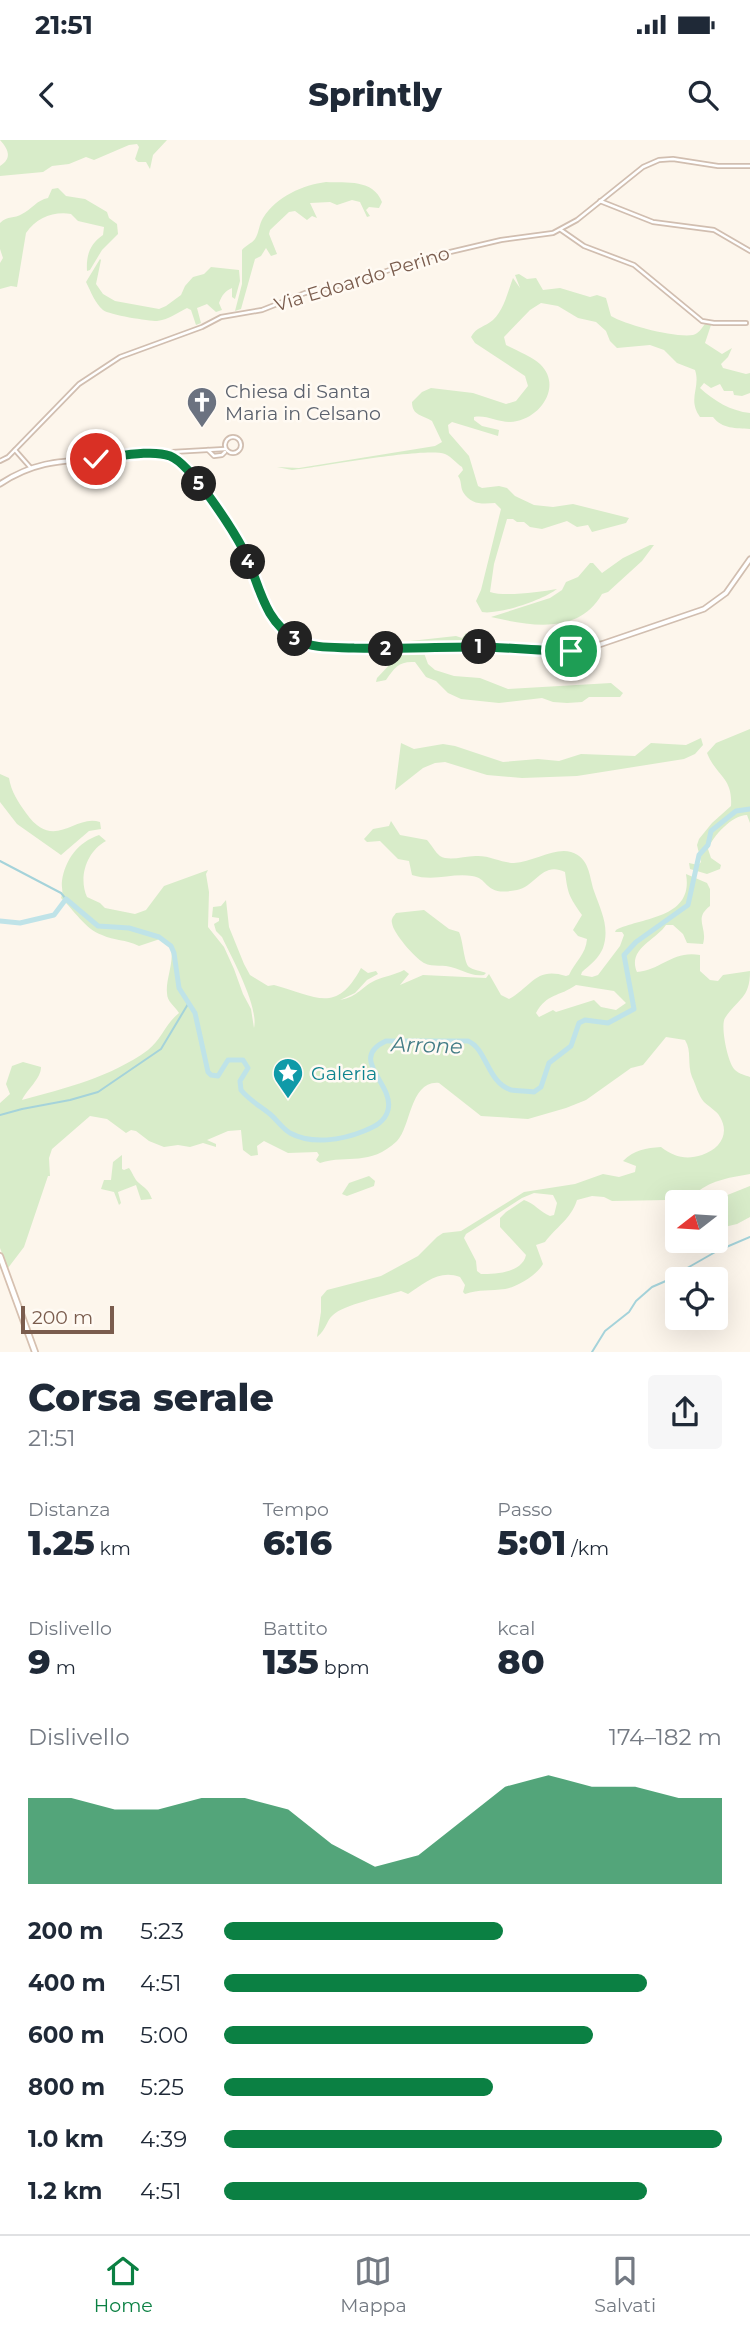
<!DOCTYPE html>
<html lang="it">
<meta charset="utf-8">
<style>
body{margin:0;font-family:Montserrat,sans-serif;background:#f6f6f7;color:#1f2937;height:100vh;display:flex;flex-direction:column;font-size:26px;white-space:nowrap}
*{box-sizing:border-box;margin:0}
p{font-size:23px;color:#747a83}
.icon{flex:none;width:38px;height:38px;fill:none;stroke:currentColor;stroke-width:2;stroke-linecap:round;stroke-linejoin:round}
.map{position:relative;height:1212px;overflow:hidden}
.side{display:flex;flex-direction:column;background:#fff;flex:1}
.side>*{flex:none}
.needle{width:46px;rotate:253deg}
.fabs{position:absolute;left:665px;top:1050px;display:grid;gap:14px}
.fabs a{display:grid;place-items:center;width:63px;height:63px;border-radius:7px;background:#fff;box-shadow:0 7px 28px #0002;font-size:35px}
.scale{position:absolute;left:21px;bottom:18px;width:93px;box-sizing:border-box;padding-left:7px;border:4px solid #7a5c4d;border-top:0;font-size:19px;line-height:24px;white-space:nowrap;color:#7a5c4d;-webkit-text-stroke:5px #fffaf3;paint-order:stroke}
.pin{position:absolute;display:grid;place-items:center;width:60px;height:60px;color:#fff;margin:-30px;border:4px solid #fff;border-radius:50%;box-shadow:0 2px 7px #0007}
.km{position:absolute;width:35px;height:35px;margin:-18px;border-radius:50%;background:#222;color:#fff;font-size:19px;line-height:35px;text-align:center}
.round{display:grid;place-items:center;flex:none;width:74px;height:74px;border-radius:7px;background:#f6f6f7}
.headline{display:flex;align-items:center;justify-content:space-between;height:119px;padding:0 28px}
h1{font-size:38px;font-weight:800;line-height:52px}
.figures{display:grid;grid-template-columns:repeat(3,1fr);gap:10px;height:119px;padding:7px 28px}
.figures div{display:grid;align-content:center}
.figures b{font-size:35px;font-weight:800}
.figures small{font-size:19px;font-weight:400}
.figures p{font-size:19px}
.chart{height:196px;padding:14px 28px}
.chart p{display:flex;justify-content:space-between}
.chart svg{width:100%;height:126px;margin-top:7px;fill:#0b8043;opacity:.7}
ul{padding:0 28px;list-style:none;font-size:23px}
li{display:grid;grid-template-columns:112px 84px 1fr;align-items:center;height:52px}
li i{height:18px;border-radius:9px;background:#0b8043}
.status{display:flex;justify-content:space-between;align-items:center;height:49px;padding:0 35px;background:#fff;direction:ltr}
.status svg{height:19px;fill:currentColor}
header{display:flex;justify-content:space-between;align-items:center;height:91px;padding:0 28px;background:#fff;font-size:32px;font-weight:800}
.tab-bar{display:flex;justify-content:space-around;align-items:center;height:98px;border-top:2px solid #e0e1e3;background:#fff;font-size:19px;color:#747a83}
.tab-bar a{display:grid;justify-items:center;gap:4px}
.tab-bar .current{color:#0b8043}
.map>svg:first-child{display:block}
.green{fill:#d8ecc9;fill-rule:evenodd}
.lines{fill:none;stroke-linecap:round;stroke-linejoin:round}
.stream{stroke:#a5d3da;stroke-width:2}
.river{stroke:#bfe3e8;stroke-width:5}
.minor-casing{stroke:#d1beb0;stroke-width:6}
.tertiary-casing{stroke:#d1beb0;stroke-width:7}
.secondary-casing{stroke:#d6c0b0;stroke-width:8}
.minor{stroke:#fff;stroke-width:2.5}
.tertiary{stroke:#fff;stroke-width:3.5}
.secondary{stroke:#fff;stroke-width:4.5}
.route-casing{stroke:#fff;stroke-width:14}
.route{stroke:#0b8043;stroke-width:9}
.labels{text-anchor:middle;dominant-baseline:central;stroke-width:5;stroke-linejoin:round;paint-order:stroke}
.street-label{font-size:19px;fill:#7a5c4d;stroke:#fffaf3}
.worship-label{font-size:19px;fill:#5b616d;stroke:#fffaf3;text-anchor:start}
.culture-label{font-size:19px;fill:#0d838f;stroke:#fffaf3;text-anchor:start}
.water-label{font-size:21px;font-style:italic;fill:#437c86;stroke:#fffaf3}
</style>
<div class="status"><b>21:51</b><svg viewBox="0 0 49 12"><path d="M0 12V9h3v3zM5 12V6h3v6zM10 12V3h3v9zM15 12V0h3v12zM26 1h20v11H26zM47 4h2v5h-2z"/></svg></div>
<header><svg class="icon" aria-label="back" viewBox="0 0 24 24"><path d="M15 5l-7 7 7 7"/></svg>Sprintly<svg class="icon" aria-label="search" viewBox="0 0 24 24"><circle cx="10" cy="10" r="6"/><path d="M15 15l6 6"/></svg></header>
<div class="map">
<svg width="750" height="1212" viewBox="0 0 750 1212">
<rect width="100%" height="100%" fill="#fdf6ec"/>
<!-- green -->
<g class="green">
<path d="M0,0H167L153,15L150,29L146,22H138L135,19L139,7L137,4L129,5L94,20L86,17L69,24L52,26L43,32L0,36V26C13,18 8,9 0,0Z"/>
<path d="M326,42C347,43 373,39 382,62L379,68L369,67L366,70L370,76L367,77L360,62L352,60L337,65L330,62L310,63L317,78L312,76L307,80L295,71L289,72L270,90L269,94L277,114L271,116L266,108L261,116L255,119L241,169L235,171L242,144V110C246,105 251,104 255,99C259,93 259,84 263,78C277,56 303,45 326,42Z"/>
<path d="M58,48L66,56L85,59L107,72L109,78L117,84L118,94L102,110L90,130L87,131C86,115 90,104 103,95L104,87L78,81L71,74C54,71 36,78 26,93L17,147L11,146L0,149V123L3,118L0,109V83C8,75 14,79 22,74C32,69 37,60 48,58L52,49Z"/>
<path d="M100,119L101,120L96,144L103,154L115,161L159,169L166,166L181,155L185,146L193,137L204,134L211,127L239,130L240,141L235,159L232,157V148C225,151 222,155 219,163L222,170L216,172L207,164L197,168L201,183L196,185L191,170L187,168C177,173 168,180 157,181C149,181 109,175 103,170C95,163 91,152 86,142Z"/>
<path d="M519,134L527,139L536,138L543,150L560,148L590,157L597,155L606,158L611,176C626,185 675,198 693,195C699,193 701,189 705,184L711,185L705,203L722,214L732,208L728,217L721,224L723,228L746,234L750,233V253L742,256L734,255L733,251H724L720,244L711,248L704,243L700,248C714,261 731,271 750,273V289C736,288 722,289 713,277H700C687,259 701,248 695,230L677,223L664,210L650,205L617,208L610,201L606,191L596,182L578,178L558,166L541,163L530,170L504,197L506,205C517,211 531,216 540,224C562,245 542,276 517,281C501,285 488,274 474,277V280L482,286L499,290L498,296L452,282L448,285L449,293L469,316L478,346L482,348L499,346L507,348L515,356L534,365L553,367L573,364L629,378L626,383L592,392L588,385L577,387L567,381L542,389L530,387L524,382H517L513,379H507L494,424L490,452C505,457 540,452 557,449C543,460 499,475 482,472L476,461L481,450L501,369L495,363C482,364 471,365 463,352C460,346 462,341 458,336L463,330L462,327C456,323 452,317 445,314C425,307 321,327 292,330L277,327L299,328L435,306L442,302L432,281C423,275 412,276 412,262L422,252L431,248L473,253L506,264L516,261L528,246L525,236L475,203L471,197C476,187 485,187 493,180C504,170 508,151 513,138L520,148L515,135Z"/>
<path d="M650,405H654L642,421L608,452L602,454C579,495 530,486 491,477L550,458L562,450L566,442L578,437L590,423H593L602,433L623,418Z"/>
<path d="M287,489L306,499L316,501L392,503L456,496L462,498L466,493L473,496V502C505,501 539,511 571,507C582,505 593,502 603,500V502L567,510L513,507L503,514C476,511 451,514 424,513L428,524L435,530L454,536L480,538L508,549L611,543L623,553L620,557H589L582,562L567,563L553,562L542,558L499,563L461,559L448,553L436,541L426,537L415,522C399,521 395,527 386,540L376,542L377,538L392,522L393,517L390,515L311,510L287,500Z"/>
<path d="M750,589V683L747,675C732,675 713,696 708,709L711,718L721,725L720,729L707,734L690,729L689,723L698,725L701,722L697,705L699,699L712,683L731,666C733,637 716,636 707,613L716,603Z"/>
<path d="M701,598L703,605L695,614L684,619L577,636L522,638L487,635L445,622L435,623L423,628L395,650L401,603L414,609L443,604L455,606L503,622L538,619L559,621L581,614L635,616L651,603L686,605Z"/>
<path d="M0,634L9,638C11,651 18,662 26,673C54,713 75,673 100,682L101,689L89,691L61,715L17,684L0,662Z"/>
<path d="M391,681L400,695L427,700C431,704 435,712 440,716C450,722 466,715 478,716C490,716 503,723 514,723C533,722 555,707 571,712C590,718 589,736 594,751C601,771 610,787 603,808C599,818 590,825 582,832L581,835L592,837L598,835L620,806L624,795L622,792H615L616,790C642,777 694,779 686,734L707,743L710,749V766C693,779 708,787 703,804L687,803L683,794L673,785H666C656,800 627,809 637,832C661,830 673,810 700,815V831L710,840L718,841L723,835L750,831C750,859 738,858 725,878C720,886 728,924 735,930C739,934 745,935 750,937V1034C732,1037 712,1040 697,1052L698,1059L702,1062H677V1065L667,1060L612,1061L604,1057L592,1056L577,1060C571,1079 556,1087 545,1102L536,1105L543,1124C537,1135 517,1147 505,1149C491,1151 479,1149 465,1154L463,1152L465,1145L460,1137C440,1129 424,1143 408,1154L401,1151C385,1156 343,1165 333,1175C326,1181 327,1189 317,1197L321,1172V1157L327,1150L381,1136L418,1116L437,1097L443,1093L461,1091L524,1052L575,1044L603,1034L619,1037L635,1032L636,1026L623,1021C634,1010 646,1008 661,1007C674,1017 686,1020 702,1015C720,1009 730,994 720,977C717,971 709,967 704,962C698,955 696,945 692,937C687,924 692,911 685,900L666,897L643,925L631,928L586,960L566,968L528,979L481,976L439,943C410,940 411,987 397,1001C369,1027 349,1014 320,1023L316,1020L319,1015L317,1012L288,1013L264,1001L257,1006L258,1015L251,1016L243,1010L241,990L228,991L207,1000L216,1004V1007L203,1003L190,1007L178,1005L164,1007L149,1001L136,991L131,990L126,993L107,979L90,976L52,1009L49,1018L50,1036H48L24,1107L8,1128L0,1108V963L10,954L6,944L12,926L23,922L41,927C41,939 27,949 22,960C66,948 111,937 148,910C161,900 166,883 179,873C175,866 167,862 167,853C165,836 181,810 163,798L139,806C125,799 115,801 102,795C85,789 74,770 61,758C64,751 61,748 62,741C65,720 78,702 99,695L106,701C87,711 78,737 87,757L100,763L105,768L135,774L146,770L164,746L208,730L206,734L209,752L208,787L224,807L234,829L243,854L251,869L254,888C259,867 232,818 222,797L216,791L214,784L219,781V778L212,777L213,767L221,766L226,760L229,787L244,824L250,835L268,846L274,845C316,856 336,875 361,828L368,833L376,831L378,834L367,840L355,853L340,860C358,857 362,846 376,840C385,836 395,835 404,830L409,834L400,845L423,835L486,838L489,834L501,855L509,859C531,847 536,826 566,836L569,835C575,822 586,814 587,799L578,796L573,790L582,775C569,756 568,755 565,732C542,721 536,746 517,750C483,757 490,738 472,736C451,733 434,742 412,735L409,721L398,719L380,701L367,702L364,699L373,689L389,686ZM576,845L614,851L626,863L616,870L601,867L594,860L556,872L553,870L539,877L536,873C547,853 559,857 576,845ZM534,1053L553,1055L557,1063L554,1075L550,1076C540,1072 534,1063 524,1060L506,1072L500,1078V1087L526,1115C522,1133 496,1134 481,1134L477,1131L476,1121L464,1098L466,1094L522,1058Z"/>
<path d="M424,770L449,789L459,792C463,800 464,823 469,827C473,830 482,831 486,833L484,835C469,837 461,828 446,826C439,825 431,827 424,823C415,818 393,793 392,783C391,779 393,777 396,773Z"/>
<path d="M122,1015V1029L124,1030L129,1028C133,1033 134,1039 139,1043C147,1050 148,1049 152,1059L141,1060L136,1045L118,1052L121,1063L119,1065L114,1052L101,1049L104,1040H111L113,1022Z"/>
<path d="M369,1036L375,1041L374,1046L347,1056L342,1054L349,1043Z"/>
<path d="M750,1046V1077L737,1084L716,1089V1062H710Z"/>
</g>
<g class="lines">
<!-- stream -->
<g class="stream">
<path d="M0,721L61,753L66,759"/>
<path d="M0,975L22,969L70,960L98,952L161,909L188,864"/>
<path d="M592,1212L605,1191L629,1172L636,1161L652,1147L675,1137L682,1131L717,1111L750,1097"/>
</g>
<!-- river -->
<path class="river" d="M0,781L20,783L54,775L66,759L98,786L129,788L159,797L171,806L174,813L179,848L195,873L208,932L211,935L218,936L228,920H243L248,928L240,941L241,950C249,960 260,966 270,974C277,980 282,988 290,993C312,1005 342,1000 364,991C374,987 385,982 388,970C395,944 347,919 386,901H468C487,909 487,942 511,950C518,951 527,951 534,952L541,947L549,923L571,906L579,883L585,880L608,883L634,869L624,815L636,802L688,765L699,715L708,705L711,691L736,671L750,669"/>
<!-- minor casing -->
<g class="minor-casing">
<g id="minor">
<path d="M600,61L653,82L714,90L750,111"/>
<path d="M561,90L584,106L634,125L702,181L714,183H746"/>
<circle cx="233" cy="305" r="8"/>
<path d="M15,310L30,327"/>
<path d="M208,310L214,316L222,315L225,312"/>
<path d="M165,315L172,312L225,309"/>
<path d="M0,321L8,317L79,244L120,217L202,187L221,177L262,170L305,153L347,144L429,117L501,100L553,93L577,80L643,27L659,20L673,19L718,26H750"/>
</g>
</g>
<!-- tertiary casing -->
<g class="tertiary-casing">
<path id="tertiary" d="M0,344C36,320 64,321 106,318C125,316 151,310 169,316C190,324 233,390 244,411C260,443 262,480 297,500C313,509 335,507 354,508C394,509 435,507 476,507C507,507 539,511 571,511L584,510L704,469L726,453L750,419"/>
</g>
<!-- secondary casing -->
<g class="secondary-casing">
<path id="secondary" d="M0,1116L35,1212"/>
</g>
<!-- minor -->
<use href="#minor" class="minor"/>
<!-- tertiary -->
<use href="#tertiary" class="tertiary"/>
<!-- secondary -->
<use href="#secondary" class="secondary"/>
</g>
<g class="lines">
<!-- route casing -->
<g class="route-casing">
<path id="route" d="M96,319C117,317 151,309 170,316C191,324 233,390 244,411C260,444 262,480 297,500C314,509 335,507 354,508C395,509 435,507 476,507C508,507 539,511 571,511"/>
</g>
<!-- route -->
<use href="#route" class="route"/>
</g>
<!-- icons -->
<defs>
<g id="church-pin" transform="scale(1.575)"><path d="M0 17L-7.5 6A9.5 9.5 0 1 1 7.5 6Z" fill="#6b7280" stroke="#fffaf3"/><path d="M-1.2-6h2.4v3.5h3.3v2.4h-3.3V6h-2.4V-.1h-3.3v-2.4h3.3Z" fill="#fff"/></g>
<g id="sight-pin" transform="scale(1.575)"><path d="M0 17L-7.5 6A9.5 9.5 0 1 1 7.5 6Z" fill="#0f9aa8" stroke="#fffaf3"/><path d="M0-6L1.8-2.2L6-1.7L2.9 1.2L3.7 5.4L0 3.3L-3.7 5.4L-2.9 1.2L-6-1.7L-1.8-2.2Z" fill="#fff"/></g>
</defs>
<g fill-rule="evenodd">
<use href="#church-pin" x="202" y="262"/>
<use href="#sight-pin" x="288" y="933"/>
</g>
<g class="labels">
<!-- street labels -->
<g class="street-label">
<text transform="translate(362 139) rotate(-17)">Via Edoardo Perino</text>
</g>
<!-- worship labels -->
<g class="worship-label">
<text x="225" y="251">Chiesa di Santa<tspan x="225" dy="22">Maria in Celsano</tspan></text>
</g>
<!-- culture labels -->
<g class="culture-label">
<text x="311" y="933">Galeria</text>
</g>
<!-- water labels -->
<g class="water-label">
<text transform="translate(427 905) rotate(2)">Arrone</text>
</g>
</g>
</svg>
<div class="fabs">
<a><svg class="needle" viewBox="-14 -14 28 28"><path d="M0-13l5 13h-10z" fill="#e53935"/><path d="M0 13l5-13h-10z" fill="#747a83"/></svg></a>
<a><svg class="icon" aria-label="locate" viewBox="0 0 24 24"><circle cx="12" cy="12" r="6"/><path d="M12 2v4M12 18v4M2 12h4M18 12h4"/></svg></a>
</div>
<div class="scale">200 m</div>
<div class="pin" style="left:571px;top:511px;background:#1e9e55"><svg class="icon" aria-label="arrive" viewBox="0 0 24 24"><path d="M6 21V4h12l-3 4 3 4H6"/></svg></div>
<div class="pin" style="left:96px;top:319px;background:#d93025"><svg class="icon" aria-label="check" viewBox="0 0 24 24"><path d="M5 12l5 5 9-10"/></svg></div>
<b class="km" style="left:479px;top:507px">1</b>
<b class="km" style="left:386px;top:509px">2</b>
<b class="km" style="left:295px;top:499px">3</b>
<b class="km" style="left:248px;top:422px">4</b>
<b class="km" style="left:199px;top:344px">5</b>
</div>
<section class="side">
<div class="headline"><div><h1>Corsa serale</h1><p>21:51</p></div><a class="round"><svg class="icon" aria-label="share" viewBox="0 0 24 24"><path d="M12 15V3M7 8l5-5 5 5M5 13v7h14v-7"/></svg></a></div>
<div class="figures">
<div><p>Distanza</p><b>1.25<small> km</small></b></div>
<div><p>Tempo</p><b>6:16</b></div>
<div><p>Passo</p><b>5:01<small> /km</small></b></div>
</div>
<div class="figures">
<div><p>Dislivello</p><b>9<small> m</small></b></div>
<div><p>Battito</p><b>135<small> bpm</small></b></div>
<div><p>kcal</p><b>80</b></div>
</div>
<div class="chart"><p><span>Dislivello</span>174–182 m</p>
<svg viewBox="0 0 160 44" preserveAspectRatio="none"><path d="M0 44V14L10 14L20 18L30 18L40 14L50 14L60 18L70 30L80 38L90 34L100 22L110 10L120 6L130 10L140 10L150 14L160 14V44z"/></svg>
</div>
<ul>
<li><b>200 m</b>5:23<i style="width:56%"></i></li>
<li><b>400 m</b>4:51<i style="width:85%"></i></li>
<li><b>600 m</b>5:00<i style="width:74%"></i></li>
<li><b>800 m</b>5:25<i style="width:54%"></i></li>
<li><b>1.0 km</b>4:39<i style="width:100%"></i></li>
<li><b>1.2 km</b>4:51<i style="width:85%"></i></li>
</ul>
</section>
<nav class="tab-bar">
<a class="current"><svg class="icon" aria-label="home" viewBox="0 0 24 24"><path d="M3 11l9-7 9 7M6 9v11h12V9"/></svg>Home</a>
<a><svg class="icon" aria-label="map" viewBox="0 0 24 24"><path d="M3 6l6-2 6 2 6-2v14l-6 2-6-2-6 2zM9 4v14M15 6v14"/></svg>Mappa</a>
<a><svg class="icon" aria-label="saved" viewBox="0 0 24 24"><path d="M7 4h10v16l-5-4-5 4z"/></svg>Salvati</a>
</nav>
